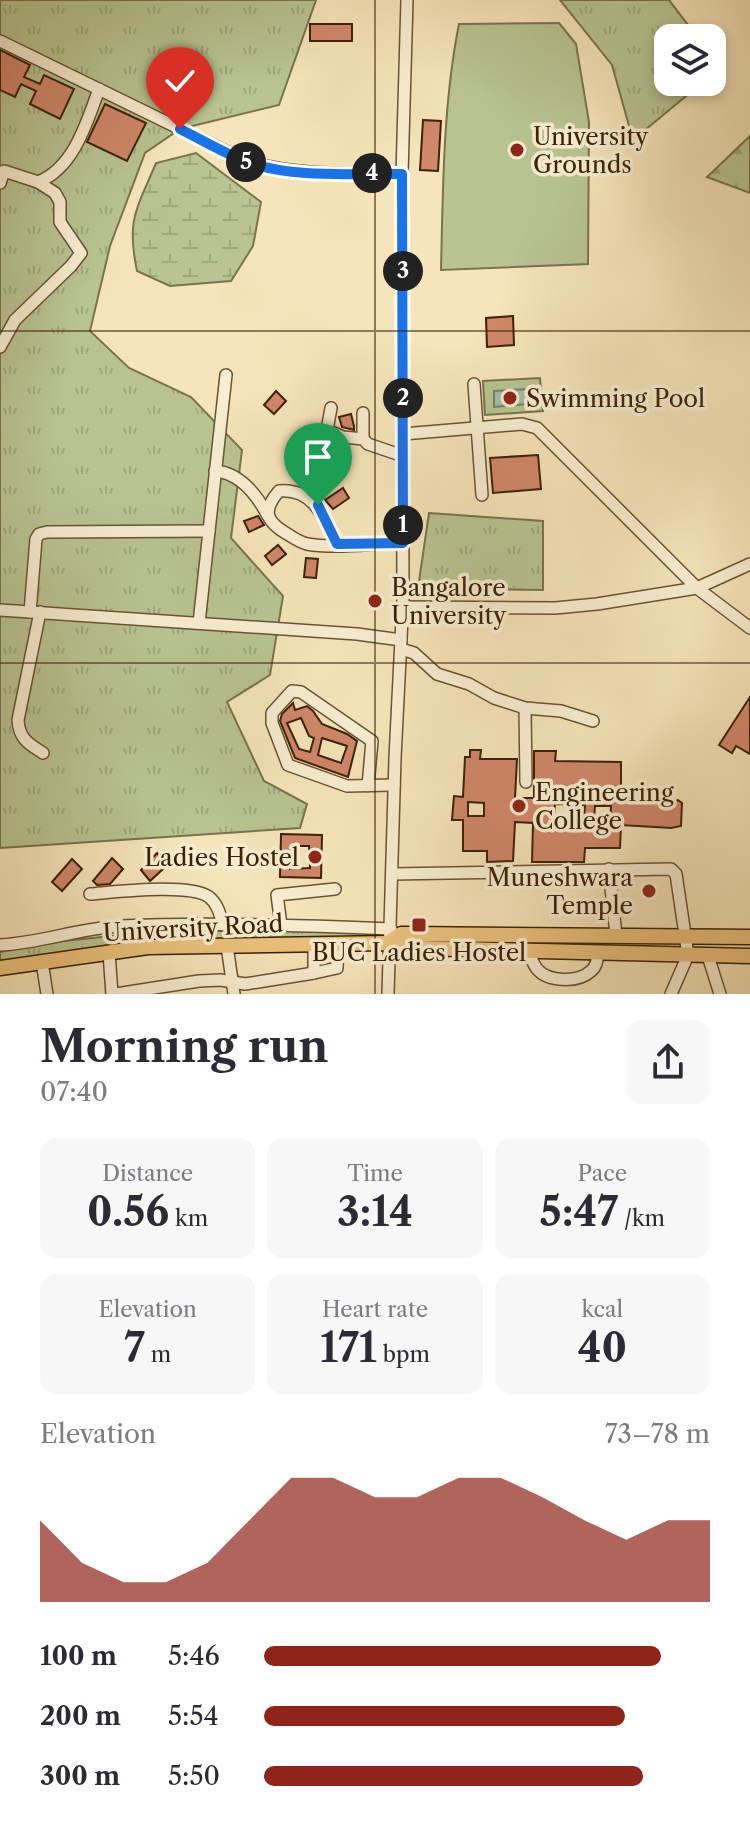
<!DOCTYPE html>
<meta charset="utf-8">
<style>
body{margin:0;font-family:"Libre Caslon Text",serif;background:#f7f7f7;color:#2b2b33;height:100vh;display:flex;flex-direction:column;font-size:30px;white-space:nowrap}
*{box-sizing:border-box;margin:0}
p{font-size:26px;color:#7c7c81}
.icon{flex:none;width:44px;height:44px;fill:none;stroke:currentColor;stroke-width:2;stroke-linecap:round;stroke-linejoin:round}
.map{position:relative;height:994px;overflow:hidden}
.panel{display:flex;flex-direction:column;background:#fff;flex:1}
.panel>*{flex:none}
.tools{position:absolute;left:654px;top:24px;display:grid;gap:16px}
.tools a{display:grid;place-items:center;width:72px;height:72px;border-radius:16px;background:#fff;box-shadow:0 4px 12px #0003;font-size:40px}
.pin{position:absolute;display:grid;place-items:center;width:68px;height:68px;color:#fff;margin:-82px -34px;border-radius:50% 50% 50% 0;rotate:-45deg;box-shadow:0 0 8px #0007}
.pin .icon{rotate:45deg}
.km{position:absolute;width:40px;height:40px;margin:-20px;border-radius:50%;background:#222;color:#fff;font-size:22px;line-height:40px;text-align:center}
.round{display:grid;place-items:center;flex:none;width:84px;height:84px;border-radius:16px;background:#f7f7f7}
.headline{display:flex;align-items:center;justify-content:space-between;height:136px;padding:0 40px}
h1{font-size:44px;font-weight:700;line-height:60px}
.figures{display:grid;grid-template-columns:repeat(3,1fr);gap:12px;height:136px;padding:8px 40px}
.figures div{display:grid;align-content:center;border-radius:16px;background:#f7f7f7;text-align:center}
.figures b{font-size:40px;font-weight:700}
.figures small{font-size:22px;font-weight:400}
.figures p{font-size:22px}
.chart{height:224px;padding:16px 40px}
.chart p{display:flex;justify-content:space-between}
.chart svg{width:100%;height:144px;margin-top:8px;fill:#8f2418;opacity:.7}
ul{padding:0 40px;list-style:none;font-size:26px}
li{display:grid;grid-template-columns:128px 96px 1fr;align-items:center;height:60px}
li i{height:20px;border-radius:10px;background:#8f2418}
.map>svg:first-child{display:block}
.grass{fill:url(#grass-tufts);stroke:#7a734c;stroke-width:2}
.forest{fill:url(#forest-firs);stroke:#7a734c;stroke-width:2}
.wetland{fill:url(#wetland-marsh);stroke:#7a734c;stroke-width:2}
.garden{fill:#b8c592;stroke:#7a734c;stroke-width:2}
.water{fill:#9dbfad;stroke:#76806a;stroke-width:2}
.building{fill:#d0876a;stroke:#3b2106;stroke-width:2;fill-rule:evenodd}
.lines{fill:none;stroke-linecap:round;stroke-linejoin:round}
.minor-casing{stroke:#6a5233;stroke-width:14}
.major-casing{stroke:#3b2106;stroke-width:17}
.minor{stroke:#f9eed2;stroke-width:11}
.major{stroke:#ebc27d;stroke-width:14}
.route-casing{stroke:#fff;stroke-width:16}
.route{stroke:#1a73e8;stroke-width:10}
.grid{fill:none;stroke:#3b2106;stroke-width:2;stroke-opacity:0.55}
.poi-dot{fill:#8f2418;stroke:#f9eed2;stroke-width:3}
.labels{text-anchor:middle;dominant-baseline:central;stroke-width:7;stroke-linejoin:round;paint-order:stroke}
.poi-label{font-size:24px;fill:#3b2106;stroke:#f9eed2;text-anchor:start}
.street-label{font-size:24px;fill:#3b2106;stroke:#f9eed2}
</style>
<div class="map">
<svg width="750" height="994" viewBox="0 0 750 994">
<defs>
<pattern id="grass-tufts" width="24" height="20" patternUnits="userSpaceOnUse" patternTransform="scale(2)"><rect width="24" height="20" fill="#b8c592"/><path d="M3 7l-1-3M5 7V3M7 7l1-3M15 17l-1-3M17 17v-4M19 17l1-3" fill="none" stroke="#9fa97c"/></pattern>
<pattern id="forest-firs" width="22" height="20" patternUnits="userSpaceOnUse" patternTransform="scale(2)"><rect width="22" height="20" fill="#b8c592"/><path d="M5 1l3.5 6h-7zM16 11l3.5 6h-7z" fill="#9fa97c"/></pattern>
<pattern id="wetland-marsh" width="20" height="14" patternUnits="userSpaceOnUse" patternTransform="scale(2)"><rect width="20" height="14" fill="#b8c592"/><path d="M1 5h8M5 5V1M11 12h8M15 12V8" fill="none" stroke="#9fa97c"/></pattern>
</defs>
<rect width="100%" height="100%" fill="#f6e5ba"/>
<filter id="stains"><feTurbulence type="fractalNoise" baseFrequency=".0025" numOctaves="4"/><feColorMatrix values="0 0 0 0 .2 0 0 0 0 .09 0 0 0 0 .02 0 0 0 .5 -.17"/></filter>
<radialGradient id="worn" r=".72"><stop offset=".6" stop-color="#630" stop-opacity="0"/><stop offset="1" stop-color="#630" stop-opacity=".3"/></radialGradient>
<!-- grass -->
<g class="grass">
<path d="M0,0H316L279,105L180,129L145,153L110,246L90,331L129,368L191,397L242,450L231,538L283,596L270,675L227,702L264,781L307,804L300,828L0,848Z"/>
<path d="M560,0H669L698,38H668V82H703L633,140L612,65Z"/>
<path d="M429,513L543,521V590L418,588Z"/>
<path d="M161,931H372V940L146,943L0,964V952L63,941Z"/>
</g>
<!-- forest -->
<path class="forest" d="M750,136V193L707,177Z"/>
<!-- wetland -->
<path class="wetland" d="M196,153L261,202L253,246L231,281L170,286L137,271C126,219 137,209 156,163Z"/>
<!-- garden -->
<g class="garden">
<path d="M559,23L576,44L589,122L588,264L441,270C443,187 443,104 459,24Z"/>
<path d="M540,378L543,411L485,415L483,381Z"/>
</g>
<!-- water -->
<path class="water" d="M526,389L527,404L494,407V391Z"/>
<!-- building -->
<g class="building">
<rect x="310" y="24" width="42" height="17"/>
<path d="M0,50L30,65L24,77L40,84L44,75L74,89L60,119L30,104L36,91L21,84L15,97L0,90Z"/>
<path d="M105,104L146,123L127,161L87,142Z"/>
<path d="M423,120L441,121L438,171L420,170Z"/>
<path d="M513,316L514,345L487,347L486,318Z"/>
<path d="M276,391L286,401L274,414L264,405Z"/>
<path d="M351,414L354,426V430L342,427L339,417Z"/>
<path d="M538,455L541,489L493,493L490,458Z"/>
<path d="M311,463L320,465L316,485L306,483Z"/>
<path d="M343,488L349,498L333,509L325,500Z"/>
<path d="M258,516L264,525L249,532L244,521Z"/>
<path d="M278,545L286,554L272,565L265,556Z"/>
<path d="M306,558L318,559L316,578L304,577Z"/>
<path d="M750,697V754L736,746L732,753L719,745Z"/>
<path d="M293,703L295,710L307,706L313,711L322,724L347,734L357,741L348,777L295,758L280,721L282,714ZM301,718L309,736L314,738L310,752L299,749L287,723ZM322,738L347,746L341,763L318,755Z"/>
<path d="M470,750H481L480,759H517L515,798H534V751H556L555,761L621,762V802L668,803L678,800L682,803L681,826L671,828L621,825L620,848H585L584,862H532L533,823L515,822L513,861L487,862V851H463V820H452L454,796L463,797L465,757H470ZM468,802L484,803V816H468ZM555,804L585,805L584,818H554ZM595,806H611L610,820L594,819Z"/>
<path d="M281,834L322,835L321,878L280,877ZM290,846H309L310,868L290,869Z"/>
<path d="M157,853L164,863L161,866L163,869L150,881L141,870Z"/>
<path d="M112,858L123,869L110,884L97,885L93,881Z"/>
<path d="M72,859L82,869L62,891L52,882Z"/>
</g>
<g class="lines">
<!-- minor casing -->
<g class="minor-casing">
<g id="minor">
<path d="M0,41L246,161C297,176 349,173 402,174"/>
<path d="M38,182C74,168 87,122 99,89"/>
<path d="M0,183L4,171L38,182L55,193L60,202V222L81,253L71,266L15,320L0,347"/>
<path d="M474,384L482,495"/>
<path d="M331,408L327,430L343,437L363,439L368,444L403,456"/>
<path d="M403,434L522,424L537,428L697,588L750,628"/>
<path d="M363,439V413"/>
<path d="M215,471C241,473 257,495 268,516"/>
<path d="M337,544C324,518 314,488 279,491C260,513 268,523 289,535C295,539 300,542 307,544C335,549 374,543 403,543"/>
<path d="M403,607L555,608L597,604L697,588L750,564"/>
<path d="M0,610L357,634L401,640"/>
<path d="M30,612L36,539L39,534L47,532L209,531"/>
<path d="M40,612L18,720C19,739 29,744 43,753"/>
<path d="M199,623L226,375"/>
<path d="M401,649L414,653L437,674L469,684L494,698L525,708L561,711L593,721"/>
<path d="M525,708L526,782"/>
<path d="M368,786L372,741L301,692L292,691L272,713V723L288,765L347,786L394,785"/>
<path d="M609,869L616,935"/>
<path d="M392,874L671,869L676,874L688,955L671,994"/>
<path d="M90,894C116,892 190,883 209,897C218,904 220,915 223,925"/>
<path d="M281,925L277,895L335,889"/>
<path d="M314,944V973L337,968L338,944"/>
<path d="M0,945C41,943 80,928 121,926C211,922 302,925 391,929"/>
<path d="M227,946L234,994"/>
<path d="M528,951C531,957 533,964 537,969C548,982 578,983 591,971C597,966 597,960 598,953"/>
<path d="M109,953L112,994"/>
<path d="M708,956L720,994"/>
<path d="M42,962L47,994"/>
<path d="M116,994L199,981L221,980L245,984L314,973"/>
<path d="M388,994L395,758L403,599L402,174L407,0"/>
</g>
</g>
<!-- major casing -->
<g class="major-casing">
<g id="major">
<path d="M388,943L401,934H406L750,937"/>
<path d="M0,968L148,947L388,943L398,948H417L750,956"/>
</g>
</g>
<!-- minor -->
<use href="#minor" class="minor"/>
<!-- major -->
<use href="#major" class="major"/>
</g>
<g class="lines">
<!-- route casing -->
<g class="route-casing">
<path id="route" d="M180,129C202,140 224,153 247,162C296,179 352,173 402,174L403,543L337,544L318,505"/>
</g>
<!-- route -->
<use href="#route" class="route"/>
</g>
<!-- grid -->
<path class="grid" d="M375,0V994M0,331H750M0,663H750"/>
<!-- markers -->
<g class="poi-dot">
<circle cx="517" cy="150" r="8"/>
<circle cx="510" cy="398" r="8"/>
<circle cx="375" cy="601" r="8"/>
<circle cx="519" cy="806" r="8"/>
<circle cx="315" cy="857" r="8"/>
<circle cx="649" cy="891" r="8"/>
<rect x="411" y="917" width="16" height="16" rx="4"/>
</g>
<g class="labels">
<!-- poi labels -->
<g class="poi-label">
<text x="533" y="136">University<tspan x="533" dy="28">Grounds</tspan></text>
<text x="526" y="398">Swimming Pool</text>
<text x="391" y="587">Bangalore<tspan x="391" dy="28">University</tspan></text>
<text x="535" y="792">Engineering<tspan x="535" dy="28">College</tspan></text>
<text x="299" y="857" text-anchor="end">Ladies Hostel</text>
<text x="633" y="877" text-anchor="end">Muneshwara<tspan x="633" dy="28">Temple</tspan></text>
<text x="419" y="952" text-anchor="middle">BUC Ladies Hostel</text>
</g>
<!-- street labels -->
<g class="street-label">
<text transform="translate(193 928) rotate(-3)">University Road</text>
</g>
</g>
<rect width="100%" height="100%" filter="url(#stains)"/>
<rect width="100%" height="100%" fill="url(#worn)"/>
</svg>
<div class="tools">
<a><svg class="icon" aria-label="layers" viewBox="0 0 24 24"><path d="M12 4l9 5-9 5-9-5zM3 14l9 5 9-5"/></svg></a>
</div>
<div class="pin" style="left:318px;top:505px;background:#1e9e55"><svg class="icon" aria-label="arrive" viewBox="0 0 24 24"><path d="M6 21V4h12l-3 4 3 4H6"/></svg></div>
<div class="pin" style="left:180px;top:129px;background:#d93025"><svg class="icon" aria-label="check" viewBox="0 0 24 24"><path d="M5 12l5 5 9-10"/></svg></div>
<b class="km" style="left:403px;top:525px">1</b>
<b class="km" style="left:403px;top:398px">2</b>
<b class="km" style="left:403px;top:271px">3</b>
<b class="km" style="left:372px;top:173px">4</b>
<b class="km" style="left:246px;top:162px">5</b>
</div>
<section class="panel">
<div class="headline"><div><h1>Morning run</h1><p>07:40</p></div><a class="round"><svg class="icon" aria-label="share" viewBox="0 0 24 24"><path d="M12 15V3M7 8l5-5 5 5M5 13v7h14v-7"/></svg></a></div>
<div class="figures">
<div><p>Distance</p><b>0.56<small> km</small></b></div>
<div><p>Time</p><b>3:14</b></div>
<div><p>Pace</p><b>5:47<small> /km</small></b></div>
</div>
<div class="figures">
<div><p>Elevation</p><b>7<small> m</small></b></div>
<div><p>Heart rate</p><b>171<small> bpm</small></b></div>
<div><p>kcal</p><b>40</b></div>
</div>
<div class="chart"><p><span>Elevation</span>73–78 m</p>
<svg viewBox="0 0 160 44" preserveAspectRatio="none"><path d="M0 44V19L10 32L20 38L30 38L40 32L50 19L60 6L70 6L80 12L90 12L100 6L110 6L120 12L130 19L140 25L150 19L160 19V44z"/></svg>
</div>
<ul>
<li><b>100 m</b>5:46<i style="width:89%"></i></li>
<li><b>200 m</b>5:54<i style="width:81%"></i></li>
<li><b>300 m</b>5:50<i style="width:85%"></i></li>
</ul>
</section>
